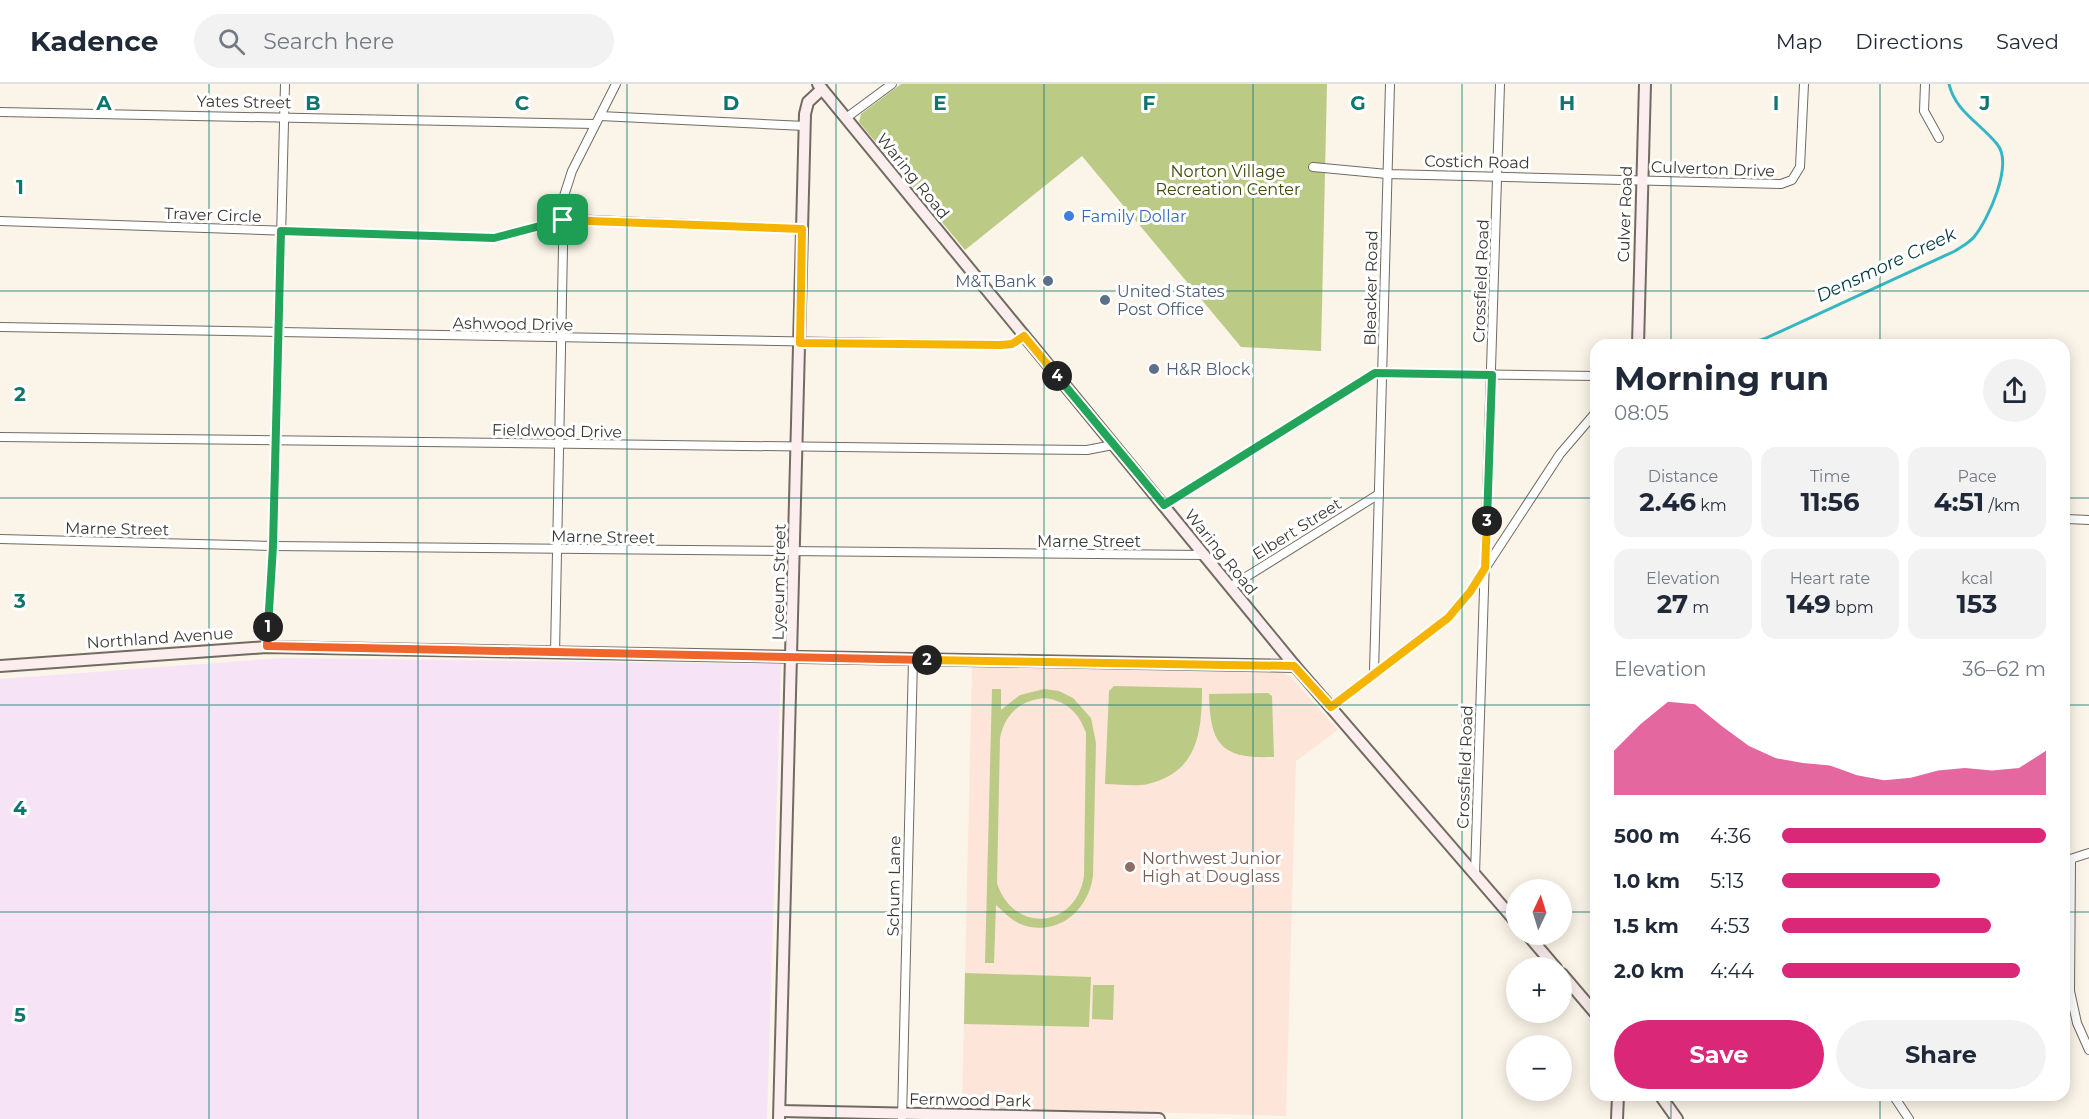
<!DOCTYPE html>
<meta charset="utf-8">
<style>
body{margin:0;font-family:Montserrat,sans-serif;background:#f2f2f3;color:#1f2937;height:100vh;display:flex;flex-direction:column;font-size:22px;white-space:nowrap}
*{box-sizing:border-box;margin:0}
p{font-size:20px;color:#747a83}
.icon{flex:none;width:33px;height:33px;fill:none;stroke:currentColor;stroke-width:2;stroke-linecap:round;stroke-linejoin:round}
.map{position:relative;flex:1;overflow:hidden}
.drawer{position:absolute;left:1590px;top:255px;width:480px;height:762px;display:flex;flex-direction:column;background:#fff;border-radius:18px;box-shadow:0 3px 15px #0003}
.drawer>*{flex:none}
.needle{width:39px;rotate:4deg}
.controls{position:absolute;left:1506px;top:795px;display:grid;gap:12px}
.controls a{display:grid;place-items:center;width:66px;height:66px;border-radius:50%;background:#fff;box-shadow:0 3px 15px #0003;font-size:30px}
.pin{position:absolute;display:grid;place-items:center;width:51px;height:51px;color:#fff;margin:-26px;border-radius:12px;box-shadow:0 3px 9px #0006}
.km{position:absolute;width:30px;height:30px;margin:-15px;border-radius:50%;background:#222;color:#fff;font-size:16px;line-height:30px;text-align:center}
.round{display:grid;place-items:center;flex:none;width:63px;height:63px;border-radius:32px;background:#f2f2f3}
.summary{display:flex;align-items:center;justify-content:space-between;height:102px;padding:0 24px}
h1{font-size:33px;font-weight:700;line-height:45px}
.figures{display:grid;grid-template-columns:repeat(3,1fr);gap:9px;height:102px;padding:6px 24px}
.figures div{display:grid;align-content:center;border-radius:15px;background:#f2f2f3;text-align:center}
.figures b{font-size:26px;font-weight:700}
.figures small{font-size:16px;font-weight:400}
.figures p{font-size:16px}
.chart{height:168px;padding:12px 24px}
.chart p{display:flex;justify-content:space-between}
.chart svg{width:100%;height:108px;margin-top:6px;fill:#db2777;opacity:.7}
.primary-button{display:flex;gap:12px;margin-top:auto;padding:12px 24px}
.primary-button a{flex:1;height:69px;border-radius:36px;background:#db2777;color:#fff;font-size:24px;font-weight:700;line-height:69px;text-align:center}
.primary-button a+a{background:#f2f2f3;color:#1f2937}
ul{padding:0 24px;list-style:none;font-size:20px}
li{display:grid;grid-template-columns:96px 72px 1fr;align-items:center;height:45px}
li i{height:15px;border-radius:8px;background:#db2777}
header{display:flex;align-items:center;gap:36px;box-sizing:border-box;height:84px;padding:0 30px;background:#fff;border-bottom:2px solid #e0e1e3}
header strong{font-size:28px}
nav{display:flex;gap:33px;margin-inline-start:auto;font-size:21px}
.search{width:420px;height:54px;background:#f2f2f3;display:flex;align-items:center;gap:15px;box-sizing:border-box;padding:0 21px;border-radius:33px;color:#747a83;font-size:22px}
.map>svg:first-child{display:block}
.industrial{fill:#f6e4f6}
.education{fill:#fde5da}
.green{fill:#bbcb86;fill-rule:evenodd}
.lines{fill:none;stroke-linecap:round;stroke-linejoin:round}
.stream{stroke:#34b7c4;stroke-width:3}
.street-casing{stroke:#716b61;stroke-width:10}
.secondary-casing{stroke:#716b61;stroke-width:14}
.street{stroke:#fff;stroke-width:8}
.secondary{stroke:#fceeee;stroke-width:10}
.split-1-casing{stroke:#fff;stroke-width:12}
.split-2-casing{stroke:#fff;stroke-width:12}
.split-3-casing{stroke:#fff;stroke-width:12}
.split-4-casing{stroke:#fff;stroke-width:12}
.split-5-casing{stroke:#fff;stroke-width:12}
.split-1{stroke:#22a559;stroke-width:8}
.split-2{stroke:#f0652b;stroke-width:8}
.split-3{stroke:#f5b400;stroke-width:8}
.split-4{stroke:#22a559;stroke-width:8}
.split-5{stroke:#f5b400;stroke-width:8}
.grid{fill:none;stroke:#0f766e;stroke-width:1.5;stroke-opacity:0.55}
.shop-dot{fill:#3f7fe0;stroke:#fff;stroke-width:2}
.service-dot{fill:#5c6f8a;stroke:#fff;stroke-width:2}
.education-dot{fill:#8d6e63;stroke:#fff;stroke-width:2}
.labels{text-anchor:middle;dominant-baseline:central;stroke-width:6;stroke-linejoin:round;paint-order:stroke}
.street-label{font-size:16px;fill:#3b3934;stroke:#fff}
.park-label{font-size:16px;fill:#404b0c;stroke:#fff}
.shop-label{font-size:16px;fill:#366cbe;stroke:#fff;text-anchor:start}
.service-label{font-size:16px;fill:#4e5e75;stroke:#fff;text-anchor:start}
.education-label{font-size:16px;fill:#785e54;stroke:#fff;text-anchor:start}
.water-label{font-size:18px;font-style:italic;fill:#003a40;stroke:#fff}
.grid-label{font-size:20px;text-anchor:middle;font-weight:bold;fill:#0f766e;stroke:#fff;stroke-width:6;stroke-linejoin:round;paint-order:stroke}
</style>
<header>
<strong>Kadence</strong>
<div class="search"><svg class="icon" aria-label="search" viewBox="0 0 24 24"><circle cx="10" cy="10" r="6"/><path d="M15 15l6 6"/></svg>Search here</div>
<nav><a>Map</a><a>Directions</a><a>Saved</a></nav>
</header>
<div class="map">
<svg width="2089" height="1035" viewBox="0 0 2089 1035">
<rect width="100%" height="100%" fill="#fbf4e8"/>
<!-- industrial -->
<path class="industrial" d="M282,574L781,580L767,1035H0V595Z"/>
<!-- education -->
<path class="education" d="M972,583L1283,589L1291,593L1338,646L1296,677L1286,1032L962,1023Z"/>
<!-- green -->
<g class="green">
<path d="M901,0H1327L1321,267L1241,263L1082,72L965,166L859,38L861,30Z"/>
<path d="M1114,602L1202,604C1202,648 1198,688 1148,700C1135,703 1119,700 1105,700L1109,607Z"/>
<path d="M992,605H1001V626L1020,611L1044,605L1059,607L1073,614L1091,634L1096,659L1093,792C1088,829 1054,855 1018,839C1009,834 1003,827 996,821L994,879H985ZM1045,614C1067,617 1079,629 1086,649L1084,792C1076,845 1013,850 997,799L1000,654C1005,630 1020,616 1045,614Z"/>
<path d="M1268,609L1272,612L1274,673C1222,675 1210,662 1209,610Z"/>
<path d="M965,889L1091,893L1089,943L964,940Z"/>
<path d="M1093,901H1114L1113,936L1092,935Z"/>
</g>
<g class="lines">
<!-- stream -->
<path class="stream" d="M1744,261L1764,255L1955,167C1961,163 1969,159 1974,153C1988,136 2014,80 1997,60C1980,39 1955,27 1949,0"/>
<!-- street casing -->
<g class="street-casing">
<g id="street">
<path d="M1925,0L1924,27L1939,54"/>
<path d="M0,28L595,40"/>
<path d="M600,32L805,42"/>
<path d="M846,34L892,0"/>
<path d="M1313,83L1387,90L1781,100L1792,96L1800,83L1804,0"/>
<path d="M0,137L494,154L571,135L802,145"/>
<path d="M0,243L1001,261L1012,260L1024,252"/>
<path d="M0,353L1087,366L1113,361"/>
<path d="M1164,421L1375,289L1596,292"/>
<path d="M2067,435L2089,436"/>
<path d="M0,455L273,462L1205,471"/>
<path d="M1230,503L1379,410"/>
<path d="M267,563L273,462L285,0"/>
<path d="M555,570L564,112L572,87L616,0"/>
<path d="M1374,588L1390,0"/>
<path d="M1331,623L1448,534L1469,509L1560,370L1596,328"/>
<path d="M2071,775L2070,907L2077,939L2089,966"/>
<path d="M2064,777L2089,769"/>
<path d="M1475,790L1500,0"/>
<path d="M1893,1011L1909,1035"/>
<path d="M902,1035L913,575"/>
</g>
</g>
<!-- secondary casing -->
<g class="secondary-casing">
<g id="secondary">
<path d="M818,0L1295,582L1516,838"/>
<path d="M1638,261L1645,0"/>
<path d="M0,582L267,563L1295,582"/>
<path d="M1527,850L1556,884"/>
<path d="M1562,890L1596,930"/>
<path d="M1660,1011L1677,1035"/>
<path d="M780,1027L1159,1035"/>
<path d="M779,1035L805,30L808,18L822,5"/>
<path d="M1617,1035L1618,1011"/>
</g>
</g>
<!-- street -->
<use href="#street" class="street"/>
<!-- secondary -->
<use href="#secondary" class="secondary"/>
</g>
<g class="lines">
<!-- split-1 casing -->
<g class="split-1-casing">
<path id="split-1" d="M268,543L273,462L281,147L494,154L563,136"/>
</g>
<!-- split-2 casing -->
<g class="split-2-casing">
<path id="split-2" d="M268,543L267,562L927,576"/>
</g>
<!-- split-3 casing -->
<g class="split-3-casing">
<path id="split-3" d="M927,576L1294,582L1331,623L1448,534L1470,508L1485,484L1487,437"/>
</g>
<!-- split-4 casing -->
<g class="split-4-casing">
<path id="split-4" d="M1057,292L1164,421L1375,289L1492,291L1487,437"/>
</g>
<!-- split-5 casing -->
<g class="split-5-casing">
<path id="split-5" d="M563,136L802,145L800,259L1001,261L1012,260L1024,252L1057,292"/>
</g>
<!-- split-1 -->
<use href="#split-1" class="split-1"/>
<!-- split-2 -->
<use href="#split-2" class="split-2"/>
<!-- split-3 -->
<use href="#split-3" class="split-3"/>
<!-- split-4 -->
<use href="#split-4" class="split-4"/>
<!-- split-5 -->
<use href="#split-5" class="split-5"/>
</g>
<!-- grid -->
<path class="grid" d="M209,0V1035M418,0V1035M627,0V1035M836,0V1035M1044,0V1035M1253,0V1035M1462,0V1035M1671,0V261M1880,0V261M0,207H2089M0,414H1596M2064,414H2089M0,621H1596M2064,621H2089M0,828H1516M1562,828H1596M2064,828H2089M1671,1011V1035M1880,1011V1035"/>
<!-- markers -->
<circle class="shop-dot" cx="1069" cy="132" r="6"/>
<g class="service-dot">
<circle cx="1048" cy="197" r="6"/>
<circle cx="1105" cy="216" r="6"/>
<circle cx="1154" cy="285" r="6"/>
</g>
<circle class="education-dot" cx="1130" cy="783" r="6"/>
<g class="labels">
<!-- street labels -->
<g class="street-label">
<text transform="translate(244 18) rotate(1)">Yates Street</text>
<text transform="translate(1477 78) rotate(1)">Costich Road</text>
<text transform="translate(1713 85) rotate(2)">Culverton Drive</text>
<text transform="translate(913 92) rotate(51)">Waring Road</text>
<text transform="translate(1625 130) rotate(-88)">Culver Road</text>
<text transform="translate(213 131) rotate(2)">Traver Circle</text>
<text transform="translate(1481 197) rotate(-88)">Crossfield Road</text>
<text transform="translate(1371 204) rotate(-89)">Bleacker Road</text>
<text transform="translate(513 240) rotate(1)">Ashwood Drive</text>
<text transform="translate(557 347) rotate(1)">Fieldwood Drive</text>
<text transform="translate(117 445) rotate(1)">Marne Street</text>
<text transform="translate(1297 445) rotate(-32)">Elbert Street</text>
<text transform="translate(603 453) rotate(1)">Marne Street</text>
<text x="1089" y="457">Marne Street</text>
<text transform="translate(1221 468) rotate(51)">Waring Road</text>
<text transform="translate(779 498) rotate(-89)">Lyceum Street</text>
<text transform="translate(160 554) rotate(-4)">Northland Avenue</text>
<text transform="translate(1465 683) rotate(-88)">Crossfield Road</text>
<text transform="translate(894 802) rotate(-89)">Schum Lane</text>
<text transform="translate(970 1016) rotate(1)">Fernwood Park</text>
</g>
<!-- park labels -->
<g class="park-label">
<text x="1228" y="87">Norton Village<tspan x="1228" dy="18">Recreation Center</tspan></text>
</g>
<!-- shop labels -->
<g class="shop-label">
<text x="1081" y="132">Family Dollar</text>
</g>
<!-- service labels -->
<g class="service-label">
<text x="1036" y="197" text-anchor="end">M&amp;T Bank</text>
<text x="1117" y="207">United States<tspan x="1117" dy="18">Post Office</tspan></text>
<text x="1166" y="285">H&amp;R Block</text>
</g>
<!-- education labels -->
<g class="education-label">
<text x="1142" y="774">Northwest Junior<tspan x="1142" dy="18">High at Douglass</tspan></text>
</g>
<!-- water labels -->
<g class="water-label">
<text transform="translate(1886 181) rotate(-25)">Densmore Creek</text>
</g>
</g>
<g class="grid-label">
<text x="104" y="26">A</text>
<text x="313" y="26">B</text>
<text x="522" y="26">C</text>
<text x="731" y="26">D</text>
<text x="940" y="26">E</text>
<text x="1149" y="26">F</text>
<text x="1358" y="26">G</text>
<text x="1567" y="26">H</text>
<text x="1776" y="26">I</text>
<text x="1985" y="26">J</text>
<text x="20" y="110">1</text>
<text x="20" y="317">2</text>
<text x="20" y="524">3</text>
<text x="20" y="731">4</text>
<text x="20" y="938">5</text>
</g>
</svg>
<div class="controls">
<a><svg class="needle" viewBox="-14 -14 28 28"><path d="M0-13l5 13h-10z" fill="#e53935"/><path d="M0 13l5-13h-10z" fill="#747a83"/></svg></a>
<a>+</a>
<a>−</a>
</div>
<div class="pin" style="left:563px;top:136px;background:#1e9e55"><svg class="icon" aria-label="arrive" viewBox="0 0 24 24"><path d="M6 21V4h12l-3 4 3 4H6"/></svg></div>
<b class="km" style="left:268px;top:543px">1</b>
<b class="km" style="left:927px;top:576px">2</b>
<b class="km" style="left:1487px;top:437px">3</b>
<b class="km" style="left:1057px;top:292px">4</b>
<section class="drawer">
<div class="summary"><div><h1>Morning run</h1><p>08:05</p></div><a class="round"><svg class="icon" aria-label="share" viewBox="0 0 24 24"><path d="M12 15V3M7 8l5-5 5 5M5 13v7h14v-7"/></svg></a></div>
<div class="figures">
<div><p>Distance</p><b>2.46<small> km</small></b></div>
<div><p>Time</p><b>11:56</b></div>
<div><p>Pace</p><b>4:51<small> /km</small></b></div>
</div>
<div class="figures">
<div><p>Elevation</p><b>27<small> m</small></b></div>
<div><p>Heart rate</p><b>149<small> bpm</small></b></div>
<div><p>kcal</p><b>153</b></div>
</div>
<div class="chart"><p><span>Elevation</span>36–62 m</p>
<svg viewBox="0 0 160 44" preserveAspectRatio="none"><path d="M0 44V26L10 15L20 6L30 7L40 16L50 24L60 29L70 31L80 32L90 36L100 38L110 37L120 34L130 33L140 34L150 33L160 26V44z"/></svg>
</div>
<ul>
<li><b>500 m</b>4:36<i style="width:100%"></i></li>
<li><b>1.0 km</b>5:13<i style="width:60%"></i></li>
<li><b>1.5 km</b>4:53<i style="width:79%"></i></li>
<li><b>2.0 km</b>4:44<i style="width:90%"></i></li>
</ul>
<div class="primary-button"><a>Save</a><a>Share</a></div>
</section>
</div>
